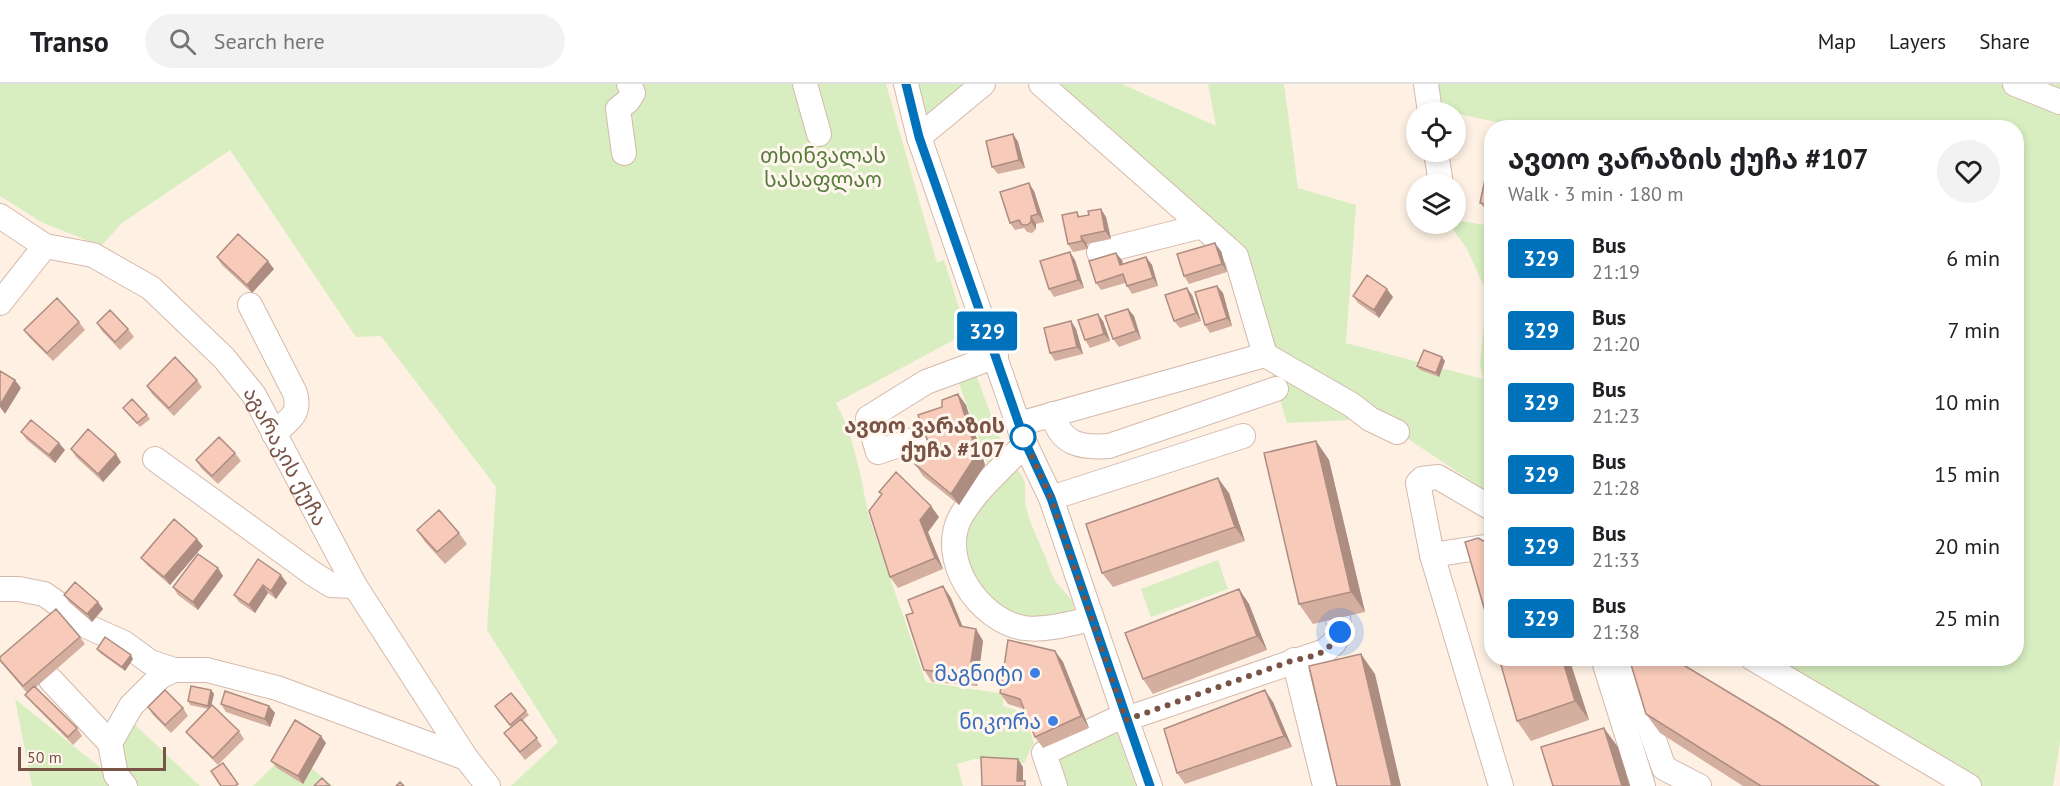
<!DOCTYPE html>
<meta charset="utf-8">
<style>
:root{--surface:#fff;--page:#f2f2f2;--text:#202124;--muted:#757577;--line:#e0e0e0}
body{margin:0;font-family:"PT Sans","Noto Sans Georgian",sans-serif;background:var(--page);color:var(--text);height:100vh;display:flex;flex-direction:column;font-size:22px;white-space:nowrap}
*{box-sizing:border-box;margin:0}
p{font-size:20px;color:var(--muted)}
.icon{flex:none;width:33px;height:33px;fill:none;stroke:currentColor;stroke-width:2;stroke-linecap:round;stroke-linejoin:round}
.map{position:relative;flex:1;overflow:hidden}
.side{position:absolute;left:1484px;top:36px;width:540px;height:546px;display:flex;flex-direction:column;background:var(--surface);border-radius:24px;box-shadow:0 3px 9px #0003}
.side>*{flex:none}
.badge{padding:0 12px;border-radius:4px;font-size:21px;line-height:39px}
.controls{position:absolute;left:1406px;top:18px;display:grid;gap:12px}
.controls a{display:grid;place-items:center;width:60px;height:60px;border-radius:50%;background:var(--surface);box-shadow:0 3px 9px #0003;font-size:30px}
.scale{position:absolute;left:18px;bottom:15px;width:148px;box-sizing:border-box;padding-left:6px;border:3px solid #7a5347;border-top:0;font-size:16px;line-height:21px;white-space:nowrap;color:#7a5347;-webkit-text-stroke:4px #fff6ed;paint-order:stroke}
.you{position:absolute;width:30px;height:30px;margin:-15px;border:4px solid #fff;border-radius:50%;background:#1a73e8;box-shadow:0 0 0 9px #1a73e833}
.map>.badge{position:absolute;translate:-50% -50%;box-shadow:0 0 0 3px #fff}
.round{display:grid;place-items:center;flex:none;width:63px;height:63px;border-radius:32px;background:var(--page)}
.summary{display:flex;align-items:center;justify-content:space-between;height:102px;padding:0 24px}
h1{font-size:28px;font-weight:700;line-height:45px}
ul{padding:0;list-style:none}
li{display:flex;align-items:center;gap:18px;height:72px;padding:0 24px}
li div{flex:1}
li b{display:block;font-size:22px}
li em{font-style:normal}
li .badge{min-width:66px;font-weight:700;text-align:center}
header{display:flex;align-items:center;gap:36px;box-sizing:border-box;height:84px;padding:0 30px;background:var(--surface);border-bottom:2px solid var(--line)}
header strong{font-size:28px}
nav{display:flex;gap:33px;margin-inline-start:auto;font-size:21px}
.search{width:420px;height:54px;background:var(--page);display:flex;align-items:center;gap:15px;box-sizing:border-box;padding:0 21px;border-radius:33px;color:var(--muted);font-size:22px}
.map>svg:first-child{display:block}
.green{fill:#d8eec1}
.lines{fill:none;stroke-linecap:round;stroke-linejoin:round}
.minor-casing{stroke:#d4b9ac;stroke-width:26}
.minor{stroke:#fff;stroke-width:24}
.wall{fill:#d4ae9f}
.shaded-wall{fill:#ad8d82}
.building{fill:#f7cab9;stroke:#ad8d82;stroke-width:1.5}
.line-casing{stroke:#fff;stroke-width:14}
.line{stroke:#0072bc;stroke-width:9}
.walk{stroke:#7a5347;stroke-width:6;stroke-dasharray:0 10.8}
.stop-dot{fill:#fff;stroke:#0072bc;stroke-width:3}
.shop-dot{fill:#3f7fe0;stroke:#fff6ed;stroke-width:2}
.labels{text-anchor:middle;dominant-baseline:central;stroke-width:6;stroke-linejoin:round;paint-order:stroke}
.park-label{font-size:21px;fill:#557b3b;stroke:#fff6ed}
.stop-label{font-size:21px;font-weight:bold;fill:#7a5347;stroke:#fff6ed;text-anchor:end}
.street-label{font-size:21px;fill:#7a5347;stroke:#fff6ed}
.shop-label{font-size:21px;fill:#366cbe;stroke:#fff6ed;text-anchor:end}
</style>
<header>
<strong>Transo</strong>
<div class="search"><svg class="icon" aria-label="search" viewBox="0 0 24 24"><circle cx="10" cy="10" r="6"/><path d="M15 15l6 6"/></svg>Search here</div>
<nav><a>Map</a><a>Layers</a><a>Share</a></nav>
</header>
<div class="map">
<svg width="2060" height="702" viewBox="0 0 2060 702">
<rect width="100%" height="100%" fill="#fef1e4"/>
<path class="green" d="M0,0H886L937,179L944,176L967,249L836,319C853,350 862,394 868,430L926,598L1004,610L1003,622L1024,629L1034,659L1024,679L975,675L957,680L963,702H511L558,658L487,546L496,403L381,252L356,253L230,66L122,139L101,162L41,138L0,112Z
M906,0H983L919,53Z
M1041,0H1122L1216,42L1208,0H1284L1298,104L1356,121L1346,259L1483,295L1480,280L1487,209L1467,165L1449,140H1455V136L1491,142V410L1390,343L1370,335L1287,339L1236,172Z
M1426,0H2060V658L2053,702H1963L1752,575L2016,574V44L1520,43L1430,24Z
M972,281L1009,377C1034,401 1021,400 1027,427C1032,445 1042,463 1048,480C1051,489 1055,498 1062,505C1071,515 1080,523 1068,537L1002,532L969,498L961,450L995,400L955,288Z
M1218,476L1228,505L1151,533L1141,505Z
M15,615L117,697L119,661L131,637L200,702H32Z
M1117,649L1136,702H1058L1047,671Z
M290,666L333,702H253Z"/>
<g class="lines">
<g class="minor-casing">
<g id="minor">
<path d="M805,0L819,50"/>
<path d="M906,0L919,53L1025,360L1051,414L1126,635L1150,702"/>
<path d="M1041,0L1236,172L1265,271"/>
<path d="M1426,0L1430,28"/>
<path d="M2015,0L2060,18"/>
<path d="M919,53L983,0"/>
<path d="M1436,68L1441,100"/>
<path d="M624,69L618,25L628,17L633,9L629,0"/>
<path id="s1" d="M0,132L45,162L93,171L151,204L224,274L254,311L355,502L466,674L488,702"/>
<path d="M1099,168L1202,142"/>
<path d="M0,219L45,162"/>
<path d="M250,221L295,309C301,331 289,335 274,350"/>
<path d="M1053,330C1060,361 1082,364 1109,362L1276,305"/>
<path d="M1019,340L1265,271L1352,321L1370,335L1397,348"/>
<path d="M914,356L878,368L868,334L926,298L996,272"/>
<path d="M1025,360C1004,382 977,405 961,432C937,475 979,537 1024,544C1046,547 1071,539 1092,535"/>
<path d="M155,375L312,489L331,501L355,502"/>
<path d="M1051,414L1243,352"/>
<path d="M1491,424L1438,393L1422,395L1418,399L1432,471L1501,702"/>
<path d="M1432,471L1491,462"/>
<path d="M0,505H19L44,510L64,524L84,541L124,559L150,578L174,586"/>
<path d="M1603,574L1643,702"/>
<path d="M1625,574L1664,684L1699,702"/>
<path d="M1752,574L1969,702"/>
<path d="M1294,576L1325,702"/>
<path d="M51,596L110,659"/>
<path d="M125,702L116,691L110,659L131,622L161,592L174,586H207L277,604L466,674"/>
<path d="M1055,702L1044,669L1114,636L1126,635L1325,567L1334,559L1340,548L1338,534"/>
</g>
</g>
<use href="#minor" class="minor"/>
</g>
<path class="wall" d="M1013,50L1018,58L1025,84L998,90L992,83Z
M1491,67V127L1486,126L1480,119Z
M1034,107L1044,138L1036,140V145L1032,149L1027,148L1024,144L1015,146L1010,139Z
M1077,128L1080,133H1106L1111,155L1087,160L1088,165L1073,168L1068,160Z
M1221,167L1227,188L1189,200L1184,192Z
M217,173L274,185L252,209L222,181Z
M1146,173L1152,181L1158,202L1132,210L1127,202L1125,199L1101,206L1096,199L1122,176L1123,181Z
M1075,176L1084,204L1054,213L1049,205Z
M1217,202L1223,209L1232,242L1210,249L1205,241Z
M1192,211L1201,237L1180,244L1174,237Z
M1353,212L1393,213L1379,234L1358,219Z
M1128,225L1134,232L1141,255L1119,263L1113,255Z
M1071,237L1076,245L1083,270L1055,277L1050,269Z
M1103,237L1110,257L1090,264L1085,256Z
M79,238L85,246L53,277L30,254L24,246Z
M97,239L128,245L134,253L120,266L102,247Z
M1445,277L1439,293L1420,286L1417,282Z
M197,296L202,303L174,332L152,310L147,302Z
M958,310L966,321L985,381L959,421L923,392L915,380L928,358L942,323Z
M123,324L147,331L150,335L140,343Z
M21,348L65,366L55,379L27,356Z
M1316,357L1329,376L1365,528L1313,540L1299,520Z
M71,365L121,378L103,398L76,373Z
M235,369L241,377L218,400L201,384L196,376Z
M879,408L939,433L928,448L943,485L898,504L890,493L882,411Z
M1229,409L1245,457L1113,503L1102,489Z
M417,446L459,449L467,460L445,480L425,458Z
M203,462L170,501L147,481L141,474Z
M258,475L287,499L276,515L268,509L255,529L239,518L234,511Z
M218,484L223,492L198,526L178,511L173,503Z
M943,502L951,514L963,543L976,545L983,557L977,602L932,598L924,586L913,529Z
M1239,505L1249,520L1267,566L1153,610L1143,595Z
M64,511L98,518L103,525L92,538L69,518Z
M80,553L85,560L35,604L77,644L82,652L73,661L31,618L25,611L27,609L0,577Z
M97,565L133,575L125,587L100,569Z
M1055,567L1063,578L1089,644L1043,664L1035,653L1024,625L1008,620L1000,609Z
M1569,574L1589,636L1531,657L1517,637Z
M211,606L214,610L211,622L239,647L244,655L218,681L192,655L186,648L208,625L190,621L188,617Z
M511,609L529,631L523,636L542,662L525,676L504,649L511,643L495,622Z
M1273,618L1292,663L1185,700L1177,689Z
M221,620L269,622L275,629L270,643L226,628Z
M148,623L183,624L188,632L171,649L153,631Z
M1646,630L1879,702H1743L1660,649Z
M326,659L303,700L277,684L271,677Z"/>
<path class="shaded-wall" d="M1013,50L1018,58L1025,84L1019,76Z
M1029,99L1034,107L1044,138L1038,130Z
M1101,125L1106,133L1111,155L1105,147Z
M1031,132L1036,140V145L1031,138Z
M1081,152L1087,160L1088,165L1082,157Z
M1215,159L1221,167L1227,188L1222,180Z
M1070,168L1075,176L1084,204L1078,196Z
M1116,169L1122,176L1125,189L1120,181Z
M1146,173L1152,181L1158,202L1153,194Z
M268,177L274,185L252,209L247,201Z
M1217,202L1223,209L1232,242L1227,234Z
M1187,204L1192,211L1201,237L1196,229Z
M1387,205L1393,213L1379,234L1374,226Z
M1128,225L1134,232L1141,255L1136,247Z
M1098,230L1103,237L1110,257L1104,250Z
M1071,237L1076,245L1083,270L1077,263Z
M1442,273L1445,277L1439,293L1436,289Z
M15,296L21,304L5,330L0,323V321Z
M958,310L966,321L985,381L959,421L951,410Z
M1316,357L1329,376L1365,528L1351,508Z
M59,359L65,366L55,379L49,371Z
M116,370L121,378L103,398L98,390Z
M1218,394L1229,409L1245,457L1235,443Z
M931,422L939,433L928,448L943,485L935,474L920,436Z
M197,455L203,462L170,501L164,493Z
M218,484L223,492L198,526L193,518Z
M281,491L287,499L276,515L271,507Z
M263,501L268,509L255,529L249,521Z
M943,502L951,514L967,554L960,542Z
M1239,505L1249,520L1267,566L1257,552Z
M98,518L103,525L92,538L87,530Z
M976,545L983,557L977,602L969,591Z
M1055,567L1063,578L1089,644L1081,632Z
M1361,570L1375,590L1401,702H1392Z
M131,571L133,575L125,587L122,583Z
M1562,574H1569L1589,636L1575,617Z
M211,606L214,610L210,626L208,622Z
M1265,606L1273,618L1292,663L1284,652Z
M269,622L275,629L270,643L265,635Z
M1604,644L1618,663L1630,702H1622Z
M321,652L326,659L303,700L298,692Z
M1018,675L1023,683V702L1017,697Z"/>
<path class="building" d="M1013,50L1019,76L992,83L986,57Z
M1491,67V121L1480,119Z
M1029,99L1038,130L1031,132V138L1027,141H1022L1019,136L1010,139L1000,108Z
M1101,125L1105,147L1081,152L1082,157L1068,160L1062,131L1077,128L1078,133L1089,131L1088,127Z
M238,150L268,177L247,201L217,173Z
M1215,159L1222,180L1184,192L1177,170Z
M1070,168L1078,196L1049,205L1040,177Z
M1116,169L1120,181L1146,173L1153,194L1127,202L1123,190L1096,199L1089,177Z
M1367,191L1387,205L1374,226L1353,212Z
M1217,202L1227,234L1205,241L1195,208Z
M1187,204L1196,229L1174,237L1165,211Z
M57,214L79,238L47,269L24,246Z
M1128,225L1136,247L1113,255L1105,232Z
M110,226L128,245L115,258L97,239Z
M1098,230L1104,250L1085,256L1078,236Z
M1071,237L1077,263L1050,269L1044,244Z
M1424,266L1442,273L1436,289L1417,282Z
M175,273L197,296L169,324L147,302Z
M0,287L15,296L0,321Z
M958,310L977,370L951,410L915,380L928,358L918,331L942,323V316Z
M132,315L147,331L137,339L123,324Z
M31,336L59,359L49,371L21,348Z
M88,345L116,370L98,390L71,365Z
M219,353L235,369L212,392L196,376Z
M1316,357L1351,508L1299,520L1264,369Z
M896,388L931,422L920,436L935,474L890,493L869,427L882,410L879,408Z
M1218,394L1235,443L1102,489L1086,440Z
M439,426L459,449L437,468L417,446Z
M174,435L197,455L164,493L141,474Z
M1478,454L1491,461V548L1465,458Z
M198,470L218,484L193,518L173,503Z
M258,475L281,491L271,507L263,501L249,521L234,511Z
M75,498L98,518L87,530L64,511Z
M943,502L960,542L976,545L969,591L924,586L906,531L913,529L908,516Z
M1239,505L1257,552L1143,595L1125,549Z
M56,525L80,553L23,602L0,576V573Z
M105,553L131,571L122,583L97,565Z
M1008,556L1055,567L1081,632L1035,653L1020,615L1000,609Z
M1361,570L1392,702H1337L1309,582Z
M1499,574H1562L1575,617L1517,637Z
M1629,574H1672L1778,638L1879,702H1761L1646,630Z
M34,602L77,644L68,653L25,611Z
M191,602L211,606L208,622L188,617Z
M165,606L183,624L165,641L148,623Z
M1265,606L1284,652L1177,689L1164,645Z
M225,607L269,622L265,635L221,620Z
M511,609L526,627L510,641L495,622Z
M212,621L239,647L213,674L186,648Z
M521,635L537,654L520,668L504,649Z
M295,636L321,652L298,692L271,677Z
M1604,644L1622,702H1553L1541,663Z
M981,673L1018,675L1017,697H1025V702H982Z
M223,679L238,700L235,702H221L211,687Z
M322,694L330,702H314Z
M400,698L404,702H396Z"/>
<g class="lines">
<g class="line-casing">
<path id="line" d="M906,0L919,53L1026,360L1051,414L1150,702"/>
</g>
<use href="#line" class="line"/>
<path class="walk" d="M1023,353L1051,414L1126,636L1294,576C1318,572 1328,569 1340,548"/>
</g>
<circle class="stop-dot" cx="1023" cy="353" r="12"/>
<g class="shop-dot">
<circle cx="1035" cy="589" r="6"/>
<circle cx="1053" cy="637" r="6"/>
</g>
<g class="labels">
<g class="park-label">
<text x="823" y="71">თხინვალას<tspan x="823" dy="24">სასაფლაო</tspan></text>
</g>
<g class="stop-label">
<text x="1005" y="341">ავთო ვარაზის<tspan x="1005" dy="24">ქუჩა #107</tspan></text>
</g>
<g class="street-label">
<text stroke="none"><textPath href="#s1" startOffset="387">აგარაკის ქუჩა</textPath></text>
</g>
<g class="shop-label">
<text x="1023" y="589">მაგნიტი</text>
<text x="1041" y="637">ნიკორა</text>
</g>
</g>
</svg>
<div class="controls">
<a><svg class="icon" aria-label="locate" viewBox="0 0 24 24"><circle cx="12" cy="12" r="6"/><path d="M12 2v4M12 18v4M2 12h4M18 12h4"/></svg></a>
<a><svg class="icon" aria-label="layers" viewBox="0 0 24 24"><path d="M12 4l9 5-9 5-9-5zM3 14l9 5 9-5"/></svg></a>
</div>
<div class="scale">50 m</div>
<div class="you" style="left:1340px;top:548px"></div>
<b class="badge" style="left:987px;top:247px;background:#0072bc;color:#fff">329</b>
<section class="side">
<div class="summary"><div><h1>ავთო ვარაზის ქუჩა #107</h1><p>Walk · 3 min · 180 m</p></div><a class="round"><svg class="icon" aria-label="heart" viewBox="0 0 24 24"><path d="M12 20l-8-8c-3-5 5-10 8-4 3-6 11-1 8 4z"/></svg></a></div>
<ul>
<li><span class="badge" style="background:#0072bc;color:#fff">329</span><div><b>Bus</b><p>21:19</p></div><em>6 min</em></li>
<li><span class="badge" style="background:#0072bc;color:#fff">329</span><div><b>Bus</b><p>21:20</p></div><em>7 min</em></li>
<li><span class="badge" style="background:#0072bc;color:#fff">329</span><div><b>Bus</b><p>21:23</p></div><em>10 min</em></li>
<li><span class="badge" style="background:#0072bc;color:#fff">329</span><div><b>Bus</b><p>21:28</p></div><em>15 min</em></li>
<li><span class="badge" style="background:#0072bc;color:#fff">329</span><div><b>Bus</b><p>21:33</p></div><em>20 min</em></li>
<li><span class="badge" style="background:#0072bc;color:#fff">329</span><div><b>Bus</b><p>21:38</p></div><em>25 min</em></li>
</ul>
</section>
</div>
